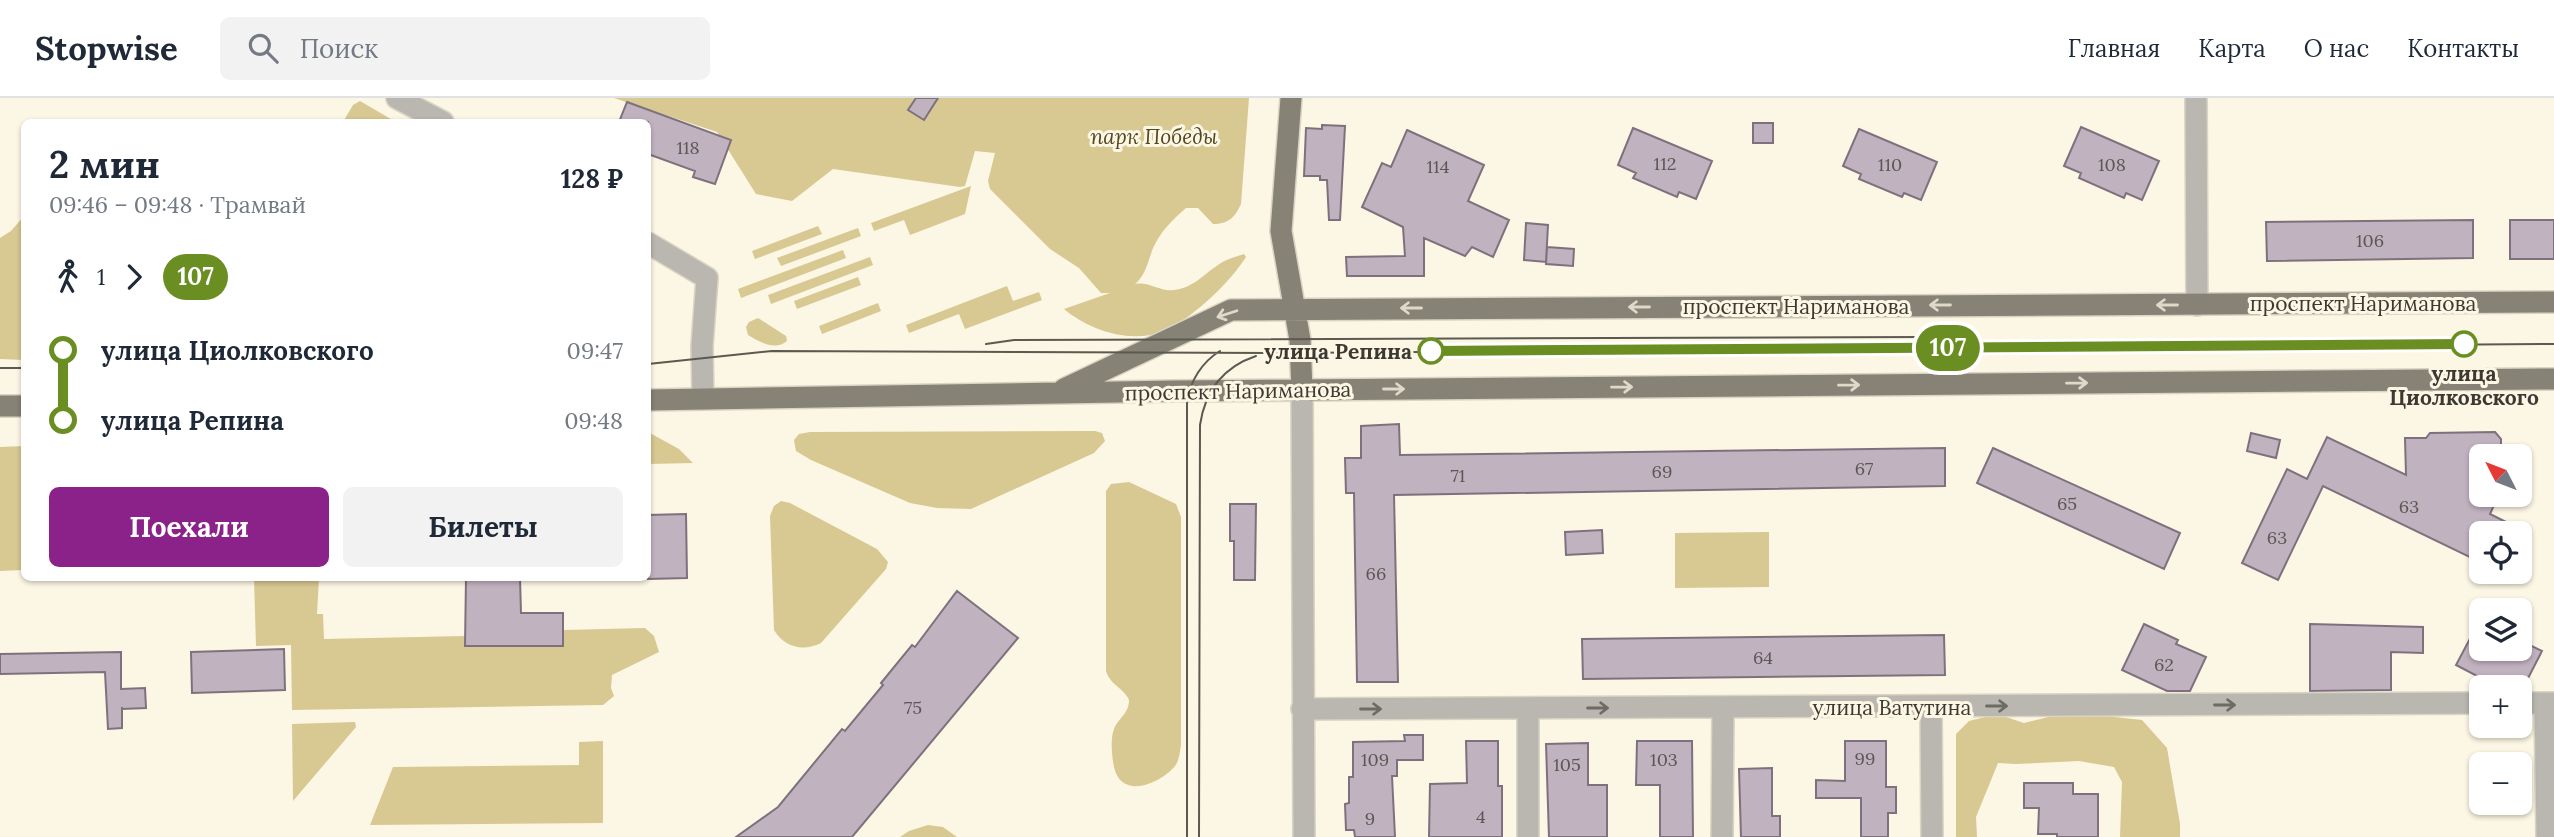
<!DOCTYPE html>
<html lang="ru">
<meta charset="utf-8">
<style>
:root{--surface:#fff;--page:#f2f2f3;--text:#1f2937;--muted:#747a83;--line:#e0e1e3;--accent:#8a2289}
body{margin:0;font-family:Lora,serif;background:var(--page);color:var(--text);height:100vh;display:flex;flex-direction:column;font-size:26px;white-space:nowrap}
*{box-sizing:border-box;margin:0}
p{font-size:23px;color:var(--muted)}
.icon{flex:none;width:38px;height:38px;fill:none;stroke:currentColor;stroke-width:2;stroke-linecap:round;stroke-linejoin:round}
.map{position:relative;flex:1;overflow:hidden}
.drawer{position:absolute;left:21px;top:21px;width:630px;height:462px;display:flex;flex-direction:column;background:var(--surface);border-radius:10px;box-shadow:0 2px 5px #0004}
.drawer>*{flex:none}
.badge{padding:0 14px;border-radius:23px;font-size:24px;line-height:46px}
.needle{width:46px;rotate:312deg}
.buttons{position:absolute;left:2469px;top:346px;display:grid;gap:14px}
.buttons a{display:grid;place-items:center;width:63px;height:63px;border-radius:10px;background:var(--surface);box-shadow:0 2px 5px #0004;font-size:35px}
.map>.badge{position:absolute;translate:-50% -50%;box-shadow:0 0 0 4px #fff}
.legs{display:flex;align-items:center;gap:10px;height:77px;padding:0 28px;font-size:23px}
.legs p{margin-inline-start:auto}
.headline{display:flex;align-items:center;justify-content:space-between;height:119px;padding:0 28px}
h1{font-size:38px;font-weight:700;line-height:52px}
.cta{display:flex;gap:14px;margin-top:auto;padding:14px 28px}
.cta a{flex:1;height:80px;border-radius:10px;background:var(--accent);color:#fff;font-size:28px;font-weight:700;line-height:80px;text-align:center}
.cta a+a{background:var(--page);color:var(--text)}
ul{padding:0 28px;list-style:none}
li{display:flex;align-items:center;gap:24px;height:70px;font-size:26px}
li i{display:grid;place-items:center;width:10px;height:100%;margin:0 9px;background:currentColor}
li i::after{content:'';width:18px;height:18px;margin:-9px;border:5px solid;border-radius:50%;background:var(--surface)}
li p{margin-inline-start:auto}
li:first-child i{background:linear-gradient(#0000 50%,currentColor 0)}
li:last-child i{background:linear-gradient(currentColor 50%,#0000 0)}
header{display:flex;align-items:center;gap:42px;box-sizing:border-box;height:98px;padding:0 35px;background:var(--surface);border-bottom:2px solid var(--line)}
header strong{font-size:33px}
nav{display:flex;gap:38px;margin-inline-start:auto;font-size:24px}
.search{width:490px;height:63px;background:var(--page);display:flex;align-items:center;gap:18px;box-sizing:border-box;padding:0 24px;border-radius:10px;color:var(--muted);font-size:26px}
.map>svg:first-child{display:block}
.green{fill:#d8c891}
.building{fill:#c1b2bf;stroke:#7e717d;stroke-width:2}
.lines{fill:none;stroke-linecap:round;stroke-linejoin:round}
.minor-casing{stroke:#d9d4c4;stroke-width:24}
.major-casing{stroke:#d9d4c4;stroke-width:24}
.minor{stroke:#b9b7af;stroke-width:21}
.major{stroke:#868275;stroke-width:21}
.tram{stroke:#5b5950;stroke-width:2}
.oneway{stroke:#ded9c8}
.oneway2{stroke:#6d6b64}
.line-1-casing{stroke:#fff;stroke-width:16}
.line-1{stroke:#6b8e23;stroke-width:10}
.stop-1-dot{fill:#fff;stroke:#6b8e23;stroke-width:3.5}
.labels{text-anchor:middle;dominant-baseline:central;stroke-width:6;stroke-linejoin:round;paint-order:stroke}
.number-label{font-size:18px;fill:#5c5755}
.park-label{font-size:21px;font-style:italic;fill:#534822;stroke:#fcf6e4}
.street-label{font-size:21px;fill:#3b3932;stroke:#fcf6e4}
.stop-label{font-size:21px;font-weight:bold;fill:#3b3932;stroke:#fcf6e4;text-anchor:end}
</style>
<header>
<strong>Stopwise</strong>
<div class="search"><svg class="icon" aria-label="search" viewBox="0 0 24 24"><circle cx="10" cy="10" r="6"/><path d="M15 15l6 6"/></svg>Поиск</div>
<nav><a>Главная</a><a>Карта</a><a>О нас</a><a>Контакты</a></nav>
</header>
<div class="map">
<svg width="2554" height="739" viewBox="0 0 2554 739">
<rect width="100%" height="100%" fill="#fcf6e4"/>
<path class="green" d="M614,0H1249L1241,106C1235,119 1229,126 1213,126L1198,110H1186C1172,122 1161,133 1153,150C1148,163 1146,177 1135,186C1149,183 1160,194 1174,192C1193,190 1203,177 1218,167C1226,161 1235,159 1244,156L1246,159C1230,184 1194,219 1166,232C1133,247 1090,233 1064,211L1110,195H1101L1079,170L1050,151L990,91L988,83L995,55L975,53L965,88L960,89L833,71L792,103L756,96L717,34Z
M360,3L396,24H343L353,7Z
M971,88L965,116L910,137L904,122L874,133L871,125Z
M24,118V262L0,261V140L11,133Z
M818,128L822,136L755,161L752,153Z
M858,130L861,138L781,168L777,160Z
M843,152L846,160L741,200L738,191Z
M870,159L873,167L771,206L768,197Z
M858,179L861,187L797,211L794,203Z
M1007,188L1013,203L1039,194L1042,202L965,231L959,216L909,235L906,227Z
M878,205L881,213L822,236L819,228Z
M758,220L786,238L787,243C775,253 760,244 748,237L746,229L749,224Z
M1095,333L1102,335L1105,343L1094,355L971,411L937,410L910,405L811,362L796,353L794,342L799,336L810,334Z
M648,334L679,351L693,365L648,366Z
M24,348V472L0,473V349Z
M1129,384L1176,406L1181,419V647C1180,654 1179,663 1175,668C1160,686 1121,702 1114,669C1112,659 1110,641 1114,631C1119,619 1129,616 1129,602C1124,590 1110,587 1106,573V393L1111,386Z
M781,403L790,405L877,451L888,464L886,471L821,545C803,554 784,549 774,532L770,418L774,408Z
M1769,434V489L1675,490V435Z
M254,480H319L317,516H323L324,541L465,538V548L563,547L564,532L645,530L654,538L659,554L612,577L611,590L614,598L603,607L292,612L291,547L256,548Z
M2069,614L2142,622L2167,650L2180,726V739H2120L2122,684L2114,669L2079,663L2016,666L1998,665L1976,719L1977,739H1956V636L1969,623L1997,616L2024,625Z
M355,624L356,629L293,703L292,626Z
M603,643V725L370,727L393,669L579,667V644Z
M928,727L943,729L957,739H900L909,733Z"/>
<path class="building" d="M916,0H938L924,22L908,12Z
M627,4L731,42L715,86L693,79L695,73L648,56V24H619Z
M1753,25H1773V45H1753Z
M1322,27L1345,28L1340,122H1329L1327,82H1320V78H1304L1306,30L1322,31Z
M2081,29L2159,63L2142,102L2126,95L2124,100L2079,80L2081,75L2064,68Z
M1633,30L1712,63L1696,101L1679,94L1677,99L1633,80L1636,75L1618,67Z
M1859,31L1937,64L1921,102L1904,95L1902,99L1859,81L1861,76L1843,68Z
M1407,32L1484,67L1468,103L1509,122L1493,159L1472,149L1465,158L1424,140V178H1347L1346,159L1405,158L1403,129L1362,109L1382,65L1391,69Z
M2473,122V160L2267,163L2266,124Z
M2510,122H2554V161H2510Z
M1526,125L1548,127L1546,164L1524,162Z
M1547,149L1574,151L1573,168L1546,166Z
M1399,326L1400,357L1945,350V388L1394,397L1398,584H1357L1354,395H1346L1345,360H1361V328Z
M2495,334L2501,341V359H2482V399L2495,405L2490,416L2530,436H2482V465L2323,388L2278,482L2242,465L2287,371L2307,381L2327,339L2406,377L2405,340H2426L2430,335Z
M2251,335L2280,342L2276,360L2247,353Z
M1993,350L2180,435L2164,471L1977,385Z
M1230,406H1256L1255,482H1234V443H1230Z
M686,416L687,480L648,481V417Z
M1602,432L1603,455L1566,457L1565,434Z
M466,480H520L521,515H563V548H465Z
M957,493L1018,540L852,739H736L778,709L842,631L845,633L883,587L881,585L912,547L915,549Z
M2482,518V551H2520V542L2542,553L2523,590H2500L2456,567Z
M2144,526L2178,542L2176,546L2206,559L2190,593H2167L2122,572Z
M2310,526L2423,529V555L2391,554V592L2310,593Z
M1944,537L1945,577L1583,581L1582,541Z
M284,551L285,592L192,595L191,554Z
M121,554V591L145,590L146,610L122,611V609V630L108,631L105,574L0,576V556Z
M1404,637H1423V662H1397V678H1392L1395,739H1355L1354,732H1346L1345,706L1349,705V679H1353V644L1405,643Z
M1466,643H1498V688H1502V739H1429L1430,686L1467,685Z
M1637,643H1692L1693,739H1660V687H1636Z
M1845,643H1886V689H1896V715H1888V739H1861V700H1816V682L1845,683Z
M1588,645V687H1607V739H1549L1546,646Z
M1772,670V718H1780V739H1741L1739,671Z
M2024,685H2073V696H2098V739H2057V736H2038L2039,710H2024Z"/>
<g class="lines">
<g class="minor-casing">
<path id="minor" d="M397,0L443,24
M2196,0L2197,207
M648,145L707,180L702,248L703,301
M1302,292L1304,739
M2520,605H2554
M2545,605L2547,739
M1931,609L1932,739
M1302,611L2482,605
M1528,611V739
M1722,739L1723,610"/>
</g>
<g class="major-casing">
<path id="major" d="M1291,0L1281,133L1300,242L1302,292
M1064,291L1231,212L2554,204
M648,302L1174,293L2554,281
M0,308H24"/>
</g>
<use href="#minor" class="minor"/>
<use href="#major" class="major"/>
<path class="tram" d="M986,246L1014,242L1924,239
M648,266L772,253L1280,255L2554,246
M0,270H24
M1187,739V304C1190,283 1202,264 1220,253
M1199,739L1200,327C1205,293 1223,269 1256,258"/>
</g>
<defs><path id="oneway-shaft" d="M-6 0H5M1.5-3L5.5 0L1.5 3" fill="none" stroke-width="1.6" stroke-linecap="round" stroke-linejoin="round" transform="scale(1.75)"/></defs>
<g class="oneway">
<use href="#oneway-shaft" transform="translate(1940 207) rotate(180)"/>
<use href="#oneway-shaft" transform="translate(2167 207) rotate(180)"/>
<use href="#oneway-shaft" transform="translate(1639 209) rotate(180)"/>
<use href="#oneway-shaft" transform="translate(1411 210) rotate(180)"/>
<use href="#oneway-shaft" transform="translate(1227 216) rotate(162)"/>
<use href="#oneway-shaft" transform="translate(2077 285) rotate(-1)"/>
<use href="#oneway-shaft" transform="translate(1849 287) rotate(-1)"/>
<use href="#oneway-shaft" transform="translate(1622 289) rotate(-1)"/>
<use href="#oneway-shaft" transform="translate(1394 291)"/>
</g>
<g class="oneway2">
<use href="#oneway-shaft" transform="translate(2225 607)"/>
<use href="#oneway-shaft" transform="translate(1997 608)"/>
<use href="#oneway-shaft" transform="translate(1598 610)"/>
<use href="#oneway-shaft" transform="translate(1371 611)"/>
</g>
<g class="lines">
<g class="line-1-casing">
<path id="line-1" d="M1431,253L2464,246"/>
</g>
<use href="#line-1" class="line-1"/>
</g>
<g class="stop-1-dot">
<circle cx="2464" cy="246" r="12"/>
<circle cx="1431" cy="253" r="12"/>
</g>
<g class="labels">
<g class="number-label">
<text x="688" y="49">118</text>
<text x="1665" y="65">112</text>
<text x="1890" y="66">110</text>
<text x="2112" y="66">108</text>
<text x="1438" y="68">114</text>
<text x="2370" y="142">106</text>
<text x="1864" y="370">67</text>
<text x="1662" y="373">69</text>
<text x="1458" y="377">71</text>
<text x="2067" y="405">65</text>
<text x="2409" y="408">63</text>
<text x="2277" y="439">63</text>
<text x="1376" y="475">66</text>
<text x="1763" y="559">64</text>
<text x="2164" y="566">62</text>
<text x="913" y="609">75</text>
<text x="1865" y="660">99</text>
<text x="1375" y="661">109</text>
<text x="1664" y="661">103</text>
<text x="1567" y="666">105</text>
<text x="1481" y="718">4</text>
<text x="1370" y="720">9</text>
</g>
<g class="park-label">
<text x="1154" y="38">парк Победы</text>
</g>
<g class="street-label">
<text x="2363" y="205">проспект Нариманова</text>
<text x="1796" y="208">проспект Нариманова</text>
<text transform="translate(1238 293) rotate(-1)">проспект Нариманова</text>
<text x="1892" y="609">улица Ватутина</text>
</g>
<g class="stop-label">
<text x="1412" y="253">улица Репина</text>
<text x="2464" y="275" text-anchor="middle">улица<tspan x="2464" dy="24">Циолковского</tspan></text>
</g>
</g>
</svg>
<div class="buttons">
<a><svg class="needle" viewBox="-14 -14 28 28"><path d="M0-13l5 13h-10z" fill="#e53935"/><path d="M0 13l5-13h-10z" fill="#747a83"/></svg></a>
<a><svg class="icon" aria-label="locate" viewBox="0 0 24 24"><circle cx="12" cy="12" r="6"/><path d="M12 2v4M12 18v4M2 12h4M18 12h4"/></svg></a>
<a><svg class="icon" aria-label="layers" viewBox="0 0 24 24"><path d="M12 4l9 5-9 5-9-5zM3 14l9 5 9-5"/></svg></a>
<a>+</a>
<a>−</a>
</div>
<b class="badge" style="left:1948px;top:250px;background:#6b8e23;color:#fff">107</b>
<section class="drawer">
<div class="headline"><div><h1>2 мин</h1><p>09:46 – 09:48 · Трамвай</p></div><b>128 ₽</b></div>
<div class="legs"><svg class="icon" aria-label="walk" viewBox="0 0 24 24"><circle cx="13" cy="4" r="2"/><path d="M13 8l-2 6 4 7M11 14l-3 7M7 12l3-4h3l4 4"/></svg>1<svg class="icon" aria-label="forward" viewBox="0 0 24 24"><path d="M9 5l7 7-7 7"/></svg><b class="badge" style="background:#6b8e23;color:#fff">107</b></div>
<ul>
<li><i style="color:#6b8e23"></i><b>улица Циолковского</b><p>09:47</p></li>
<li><i style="color:#6b8e23"></i><b>улица Репина</b><p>09:48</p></li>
</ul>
<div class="cta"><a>Поехали</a><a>Билеты</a></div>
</section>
</div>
